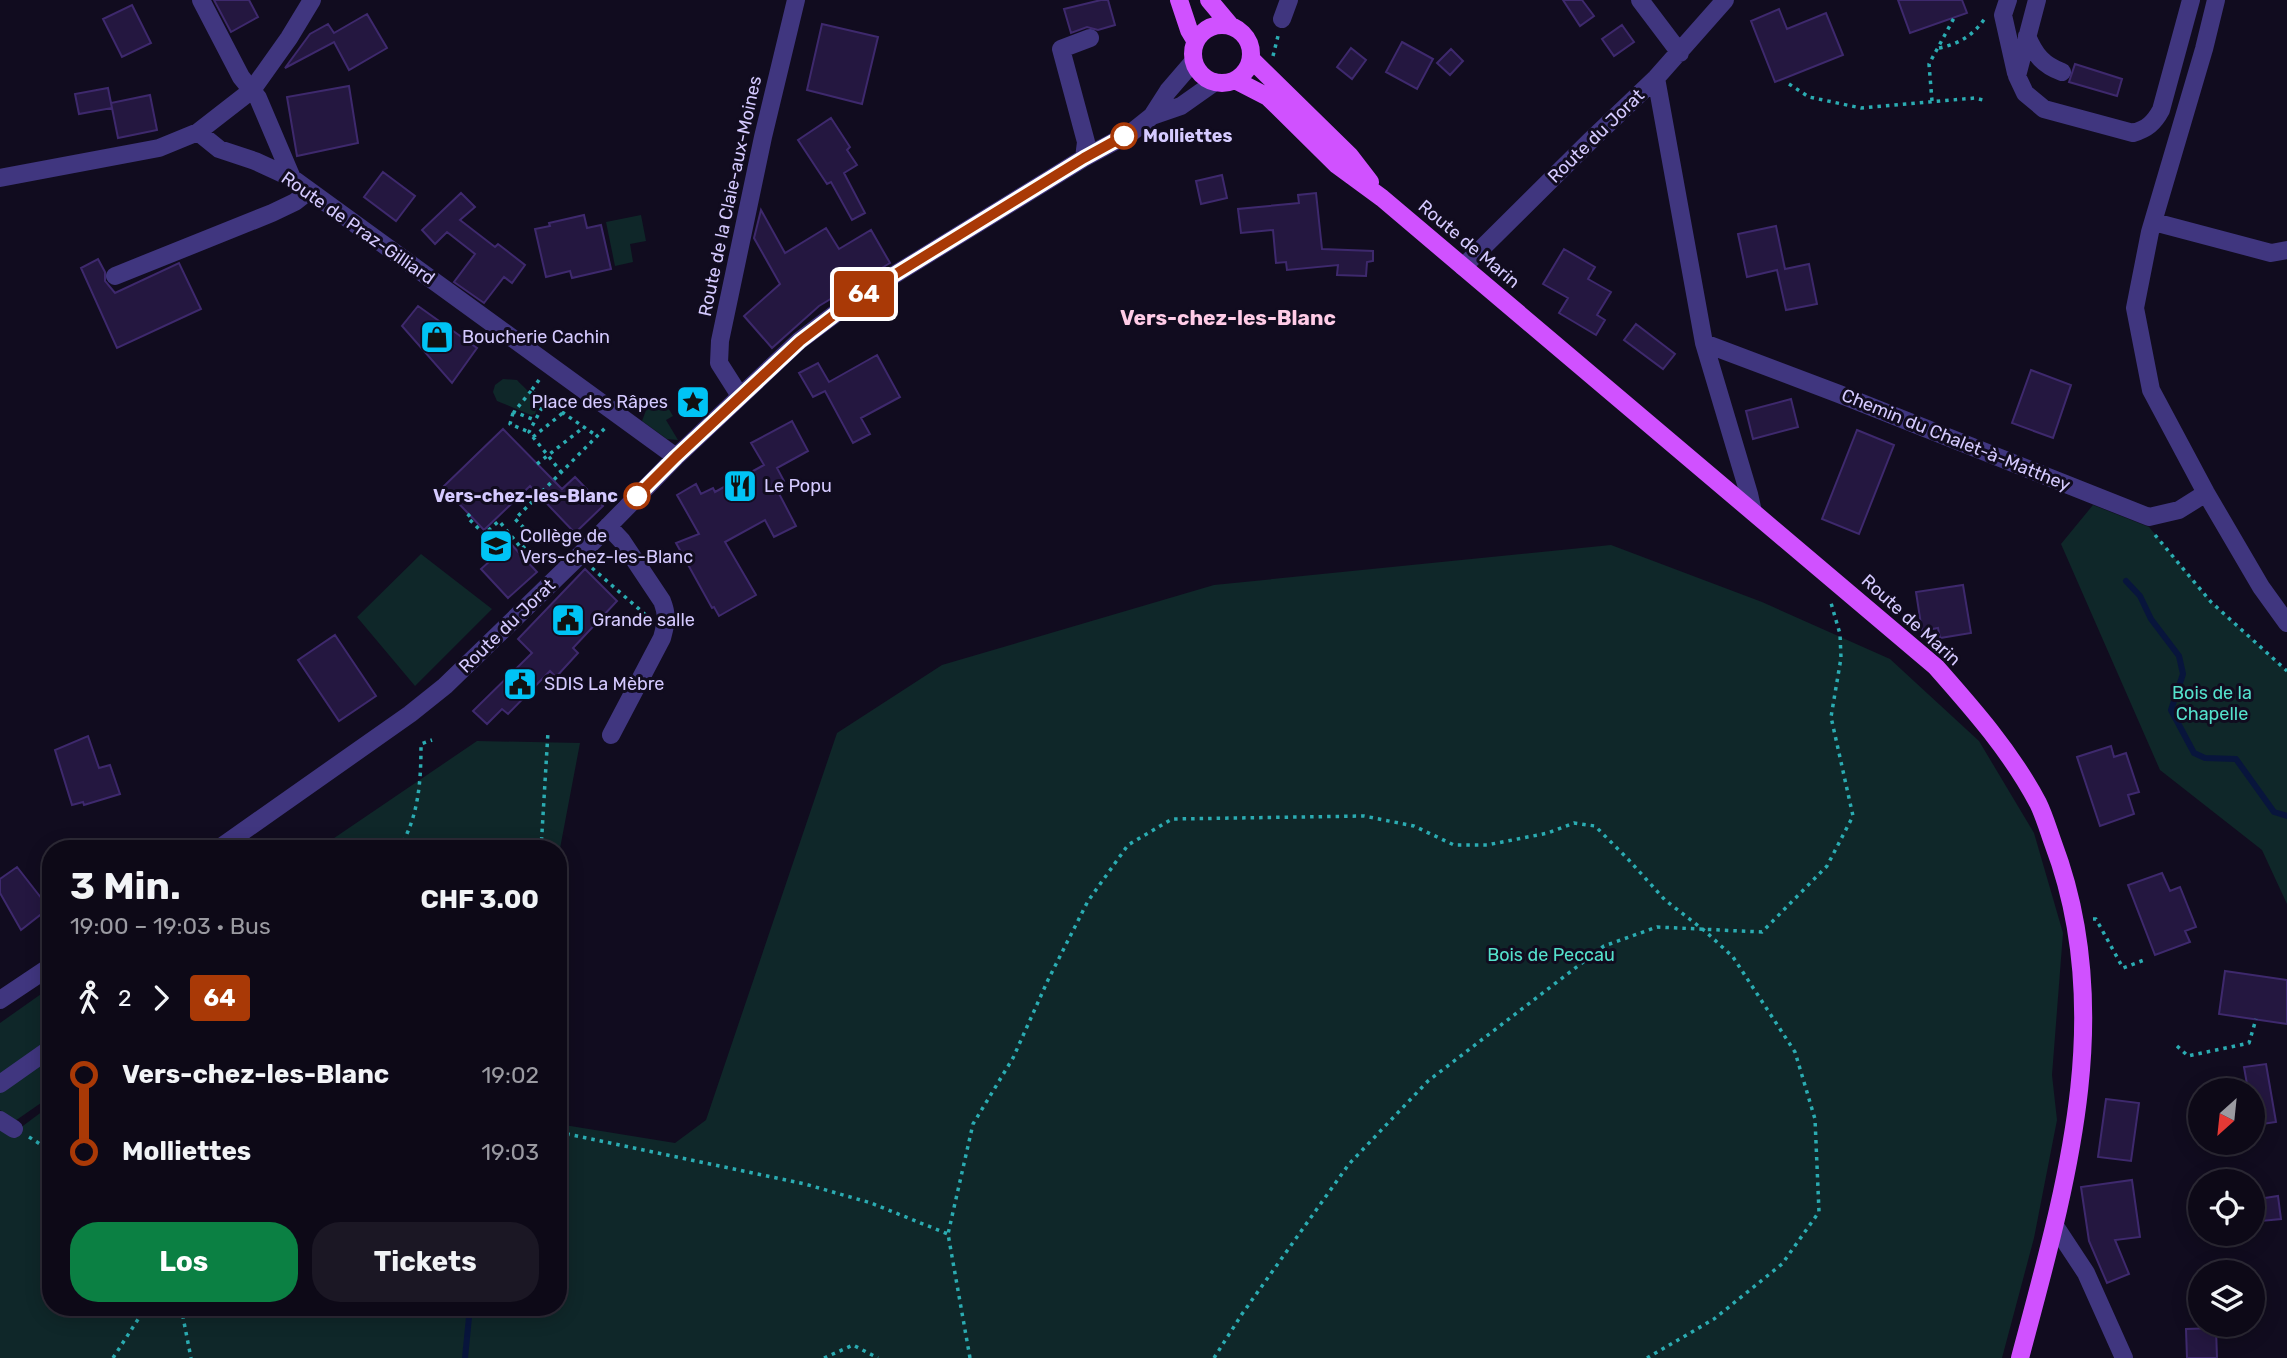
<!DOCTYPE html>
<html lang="de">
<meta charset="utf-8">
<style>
:root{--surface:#0d0917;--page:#1b1724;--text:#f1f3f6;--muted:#9a9aa1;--line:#2d2a36;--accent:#0b8043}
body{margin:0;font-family:Rubik,sans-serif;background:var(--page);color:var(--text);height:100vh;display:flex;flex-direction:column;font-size:26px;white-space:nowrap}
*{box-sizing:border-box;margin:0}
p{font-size:23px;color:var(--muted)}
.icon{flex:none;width:38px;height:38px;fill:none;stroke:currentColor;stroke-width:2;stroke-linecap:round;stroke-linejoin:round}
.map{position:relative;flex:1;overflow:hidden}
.side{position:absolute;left:42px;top:840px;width:525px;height:476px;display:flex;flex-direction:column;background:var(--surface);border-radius:28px;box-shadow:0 4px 18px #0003,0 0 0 2px var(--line)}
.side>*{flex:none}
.badge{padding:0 14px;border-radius:5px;font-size:24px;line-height:46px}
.needle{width:46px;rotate:207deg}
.controls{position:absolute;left:2188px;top:1078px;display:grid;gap:14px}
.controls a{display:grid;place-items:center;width:77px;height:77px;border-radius:50%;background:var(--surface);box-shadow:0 4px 18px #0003,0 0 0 2px var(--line);font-size:35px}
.map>.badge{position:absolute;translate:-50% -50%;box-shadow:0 0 0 4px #fff}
.legs{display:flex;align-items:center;gap:10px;height:77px;padding:0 28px;font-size:23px}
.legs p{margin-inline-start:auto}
.headline{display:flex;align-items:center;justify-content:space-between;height:119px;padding:0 28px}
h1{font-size:38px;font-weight:700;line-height:52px}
.button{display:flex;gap:14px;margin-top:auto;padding:14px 28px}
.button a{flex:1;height:80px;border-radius:28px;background:var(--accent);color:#fff;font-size:28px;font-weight:700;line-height:80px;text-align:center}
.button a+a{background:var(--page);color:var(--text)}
ul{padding:0 28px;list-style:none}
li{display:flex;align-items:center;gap:24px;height:77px;font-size:26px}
li i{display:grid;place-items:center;width:10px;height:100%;margin:0 9px;background:currentColor}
li i::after{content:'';width:18px;height:18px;margin:-9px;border:5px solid;border-radius:50%;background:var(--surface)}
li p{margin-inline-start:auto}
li:first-child i{background:linear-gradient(#0000 50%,currentColor 0)}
li:last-child i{background:linear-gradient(currentColor 50%,#0000 0)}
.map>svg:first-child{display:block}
.green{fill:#0f2729}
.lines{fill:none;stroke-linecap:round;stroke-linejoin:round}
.stream{stroke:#08153c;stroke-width:6}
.building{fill:#241740;stroke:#3e296d;stroke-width:2}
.path{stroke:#2bacb2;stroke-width:3.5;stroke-dasharray:3.5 5;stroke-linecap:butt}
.minor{stroke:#40367f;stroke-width:18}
.major{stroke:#d051ff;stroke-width:18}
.line-1-casing{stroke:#fff;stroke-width:16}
.line-1{stroke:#a93906;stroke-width:10}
.stop-1-dot{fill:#fff;stroke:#a93906;stroke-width:3.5}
.labels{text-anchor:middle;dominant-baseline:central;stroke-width:6;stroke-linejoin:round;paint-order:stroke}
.stop-label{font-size:18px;font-weight:bold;fill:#d5caff;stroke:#110c1f;text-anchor:start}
.street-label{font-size:18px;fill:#d5caff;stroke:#110c1f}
.poi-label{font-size:18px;fill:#d5caff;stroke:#110c1f;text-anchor:start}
.park-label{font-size:18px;fill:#54e1cc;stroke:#110c1f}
.quarter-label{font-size:21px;font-weight:bold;fill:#ffcce7;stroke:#110c1f}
</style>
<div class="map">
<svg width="2287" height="1358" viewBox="0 0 2287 1358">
<rect width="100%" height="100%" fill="#110c1f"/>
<path class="green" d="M641,215L646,241L630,244L633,262L615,266L606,222Z
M503,379L517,380C526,390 541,400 535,414L531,415L497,401L493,392L495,385Z
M663,399L673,416L666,420L678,440L667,439L642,421L648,405Z
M2093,505L2149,527L2211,602L2287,671V904L2262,850L2160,770L2061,544Z
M1611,545L1762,602L1890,659L1979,741L2034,833L2063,933L2052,1075L2057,1120L2034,1238L2002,1358H0V1130L12,1134L51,1105V1307H558V1124L675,1143L706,1120L837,733L942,665L1214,585Z
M421,554L492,609L415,686L357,617Z
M477,741L580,743L558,859V849H318Z
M51,987V1096L15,1121L0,1110V1023Z"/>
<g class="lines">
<path class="stream" d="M2126,581L2140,596L2151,619L2179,656L2183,674L2171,710L2194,753L2205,758L2236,759L2274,812L2287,816
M465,1358L470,1307"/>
</g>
<path class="building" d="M214,0H249L258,17L231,32Z
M1101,0H1108L1115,25L1098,30L1087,27L1071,33L1064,9Z
M1563,0H1582L1594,16L1580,26Z
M1898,0H1962L1967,13L1910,33Z
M132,5L151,43L122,57L103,19Z
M1779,9L1787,29L1826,13L1843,55L1775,82L1751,21Z
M367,14L387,48L349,70L334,42L285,68L310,34L328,24L334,33Z
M822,24L878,37L862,104L807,90Z
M1622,25L1634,42L1614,56L1602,39Z
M1402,42L1433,59L1417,89L1386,72Z
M1351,48L1366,60L1352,79L1337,67Z
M1451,49L1463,61L1450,75L1437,63Z
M2075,64L2122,79L2117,96L2069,82Z
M349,86L358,143L297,156L287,97Z
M108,88L112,108L79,114L75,94Z
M150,95L157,130L118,138L111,103Z
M831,118L850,147L847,150L857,165L844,173L865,213L852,220L831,182L827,184L798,140Z
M383,172L415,196L396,221L364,197Z
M1222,175L1227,198L1201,204L1196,181Z
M461,193L475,207L460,220L495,247L498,244L525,265L512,283L504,277L484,303L454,282L475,254L447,232L435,244L422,230Z
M1316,193L1322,249L1373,251V261L1367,262L1366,276L1337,275L1338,265L1287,270L1286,262L1276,263L1273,230L1241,233L1238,209L1299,203L1298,195Z
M761,210L785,253L826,228L839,249L871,230L890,263L819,306L772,348L744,316L780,284L754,238Z
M584,215L587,228L601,225L611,269L572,278L570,271L546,277L535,229L550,226L549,223Z
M1776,226L1785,269L1809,264L1817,304L1786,310L1777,270L1747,277L1738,234Z
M1564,249L1595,267L1588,279L1611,292L1597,315L1605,320L1596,335L1559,313L1568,298L1543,284Z
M98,259L105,272V281L115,293L179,263L201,309L117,348L81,268Z
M418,306L477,348L452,383L402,326Z
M1636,324L1675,354L1663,369L1624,340Z
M877,355L900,397L861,418L870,434L853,443L825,391L813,397L799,373L818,363L829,382Z
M2031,370L2071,385L2053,438L2012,423Z
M1791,399L1798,427L1753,439L1746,411Z
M792,421L808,451L777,468L784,481L775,486L796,526L774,537L765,520L725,542L756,595L719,616L714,607L712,608L676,543L699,534L677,495L696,484L701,494L713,488L715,492L764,465L751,443Z
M503,429L562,489L575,477L603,506L575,533L530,486L484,530L443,487Z
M1857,430L1894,445L1859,534L1822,519Z
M510,543L537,572L508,598L481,569Z
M585,569L617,601L573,648L578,653L556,677L550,671L508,714L502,709L487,724L473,711L532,653L518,639Z
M1963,585L1971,633L1940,638L1938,628L1922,631L1916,592Z
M335,635L376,696L339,721L298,660Z
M88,736L99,768L110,765L120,794L84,805L83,802L72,805L55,750Z
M2111,746L2114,757L2126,753L2139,792L2128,795L2134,814L2100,826L2077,757Z
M17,867L49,908L21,930L0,893V879Z
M2162,873L2170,891L2180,887L2196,927L2185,931L2190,942L2155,955L2128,885Z
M2225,971L2287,980V1024L2219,1014Z
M2266,1064L2276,1122L2255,1125L2252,1090H2248L2244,1067Z
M2106,1099L2139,1103L2131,1161L2098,1157Z
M2132,1180L2140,1237L2115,1240L2129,1274L2107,1283L2089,1241L2081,1187Z
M2278,1196L2281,1219L2261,1221L2258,1199Z
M2216,1328L2217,1358H2187L2186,1329Z"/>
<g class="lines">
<path class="path" d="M1939,48C1959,44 1974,35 1985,18
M1273,56L1278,36
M1789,84L1809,97L1861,108L1975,98L1987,101
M1932,101L1929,64L1954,18
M539,380L531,391L597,436
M531,391L514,412L535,420
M546,400L529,432L562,473
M513,413L510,424L529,432
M533,437L564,412
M537,464L584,427
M470,514L467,517L484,534L499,521L522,549L526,545L530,534L515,519L606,427
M2155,535L2211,602L2287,671
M592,568L647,616
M399,849C419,816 421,781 421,744L432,740
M541,849L548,732
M2093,919H2096L2123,968L2144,960
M2177,1046L2188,1056L2249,1043L2256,1019
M558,1132L805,1184L871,1203L948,1234
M29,1137L51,1151
M181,1307L191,1358
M113,1358L146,1307
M824,1358L853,1345L878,1358
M970,1358L948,1234L973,1124L1013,1058L1048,980L1088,901L1128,845L1172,819L1364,816L1414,826L1454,845H1487L1548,833L1574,823L1595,826L1627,858L1665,900L1705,931L1733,957L1795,1052L1815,1119L1819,1212L1782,1264L1714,1319L1647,1358
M1214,1358L1242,1314L1349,1164L1428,1081L1604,946L1657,927L1762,932L1827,866L1853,816L1831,717L1841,658L1840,634L1831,603"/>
<path class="minor" d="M201,0L241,77L258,98L292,178
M1640,0L1680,53
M2008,0L2003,15L2016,73
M2037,0L2017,76L2025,93L2044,109L2133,133C2147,129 2154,123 2161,110L2191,0
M2216,0L2204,49L2150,232L2135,308L2151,390L2206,493L2261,587L2287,623
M1282,19L1289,0
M2027,36C2035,55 2043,65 2062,72
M1656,78L1704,343L1749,494L1753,512
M1152,116L1181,106L1215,82
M198,132L252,90L289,38L312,0
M1084,158L1086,142L1061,49L1090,38
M0,178L159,148L198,132L219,149L255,161L292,178L676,457
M2154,222L2271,253L2287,250
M1463,267L1590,141L1656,78L1725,0
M115,276L272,213L295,202L309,191
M1704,343L1839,394L2149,517L2179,510L2206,493
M740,396L719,363L720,341L763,137L796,0
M608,526L622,541L662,601C668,616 666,623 662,638L611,735
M218,849L410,714L445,686L579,556L676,457L799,341L855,299L1084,158L1132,132L1152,116L1168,91L1193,62
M0,1000L51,966
M0,1084L51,1048
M0,1120L14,1129
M2055,1226L2086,1273L2124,1358"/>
<path class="major" d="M1179,0L1189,30L1195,40
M1209,0L1230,25
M1193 54a29 29 0 1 1 58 0a29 29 0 1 1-58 0Z
M1251,59L1350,156L1370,182
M1235,80L1268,97L1337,165L1382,198L1936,667C1974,710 2011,752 2038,803C2044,815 2048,829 2053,843C2118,1014 2065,1189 2020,1358"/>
</g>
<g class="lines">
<g class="line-1-casing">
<path id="line-1" d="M637,496L676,457L800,341L855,299L1084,158L1124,136"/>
</g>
<use href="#line-1" class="line-1"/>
</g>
<defs>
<g id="shop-square" transform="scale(1.75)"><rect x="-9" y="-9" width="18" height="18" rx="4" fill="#00c3f5" stroke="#110c1f"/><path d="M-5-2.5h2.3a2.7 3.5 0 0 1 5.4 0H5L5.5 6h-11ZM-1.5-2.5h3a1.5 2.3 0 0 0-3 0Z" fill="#111"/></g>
<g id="sight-square" transform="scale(1.75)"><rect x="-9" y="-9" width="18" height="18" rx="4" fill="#00c3f5" stroke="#110c1f"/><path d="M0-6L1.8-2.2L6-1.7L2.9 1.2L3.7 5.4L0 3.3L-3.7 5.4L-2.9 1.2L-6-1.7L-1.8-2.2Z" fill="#111"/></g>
<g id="restaurant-square" transform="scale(1.75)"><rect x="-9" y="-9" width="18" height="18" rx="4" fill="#00c3f5" stroke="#110c1f"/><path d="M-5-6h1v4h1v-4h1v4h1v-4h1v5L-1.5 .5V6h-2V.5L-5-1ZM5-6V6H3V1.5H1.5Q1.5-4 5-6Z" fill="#111"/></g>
<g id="school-square" transform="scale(1.75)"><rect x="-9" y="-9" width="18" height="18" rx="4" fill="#00c3f5" stroke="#110c1f"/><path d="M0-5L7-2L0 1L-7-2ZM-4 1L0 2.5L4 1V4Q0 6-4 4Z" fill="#111"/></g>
<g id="civic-square" transform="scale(1.75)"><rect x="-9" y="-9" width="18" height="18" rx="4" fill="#00c3f5" stroke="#110c1f"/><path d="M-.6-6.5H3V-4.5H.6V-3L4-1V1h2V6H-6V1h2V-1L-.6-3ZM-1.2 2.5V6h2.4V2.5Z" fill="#111"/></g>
</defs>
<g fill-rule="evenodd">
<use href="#shop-square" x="437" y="337"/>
<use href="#sight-square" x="693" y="402"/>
<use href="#restaurant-square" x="740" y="486"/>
<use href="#school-square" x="496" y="546"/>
<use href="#civic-square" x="568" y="620"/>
<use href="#civic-square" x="520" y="684"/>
</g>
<g class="stop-1-dot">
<circle cx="1124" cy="136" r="12"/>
<circle cx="637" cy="496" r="12"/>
</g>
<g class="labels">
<g class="stop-label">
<text x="1143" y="136">Molliettes</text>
<text x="618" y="496" text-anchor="end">Vers-chez-les-Blanc</text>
</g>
<g class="street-label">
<text transform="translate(1596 136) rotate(-44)">Route du Jorat</text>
<text transform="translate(730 196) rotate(-78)">Route de la Claie-aux-Moines</text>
<text transform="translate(358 228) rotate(35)">Route de Praz-Gilliard</text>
<text transform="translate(1469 244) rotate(40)">Route de Marin</text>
<text transform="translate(1956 440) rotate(22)">Chemin du Chalet-à-Matthey</text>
<text transform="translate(1911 620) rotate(42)">Route de Marin</text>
<text transform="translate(507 626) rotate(-44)">Route du Jorat</text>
</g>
<g class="poi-label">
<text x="462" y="337">Boucherie Cachin</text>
<text x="668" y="402" text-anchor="end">Place des Râpes</text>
<text x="764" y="486">Le Popu</text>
<text x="520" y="536">Collège de<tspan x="520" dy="21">Vers-chez-les-Blanc</tspan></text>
<text x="592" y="620">Grande salle</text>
<text x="544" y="684">SDIS La Mèbre</text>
</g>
<g class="park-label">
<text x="2212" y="693">Bois de la<tspan x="2212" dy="21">Chapelle</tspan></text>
<text x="1551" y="955">Bois de Peccau</text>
</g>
<g class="quarter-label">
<text x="1228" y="317">Vers-chez-les-Blanc</text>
</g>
</g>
</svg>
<div class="controls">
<a><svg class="needle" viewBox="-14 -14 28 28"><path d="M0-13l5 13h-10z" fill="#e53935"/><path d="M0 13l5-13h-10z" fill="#9a9aa1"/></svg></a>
<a><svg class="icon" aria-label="locate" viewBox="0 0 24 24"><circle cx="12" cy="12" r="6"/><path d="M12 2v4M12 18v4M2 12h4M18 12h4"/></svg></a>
<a><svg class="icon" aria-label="layers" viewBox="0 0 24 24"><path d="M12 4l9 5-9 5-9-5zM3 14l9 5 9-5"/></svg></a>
</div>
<b class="badge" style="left:864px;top:294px;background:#a93906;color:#fff">64</b>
<section class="side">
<div class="headline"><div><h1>3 Min.</h1><p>19:00 – 19:03 · Bus</p></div><b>CHF 3.00</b></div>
<div class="legs"><svg class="icon" aria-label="walk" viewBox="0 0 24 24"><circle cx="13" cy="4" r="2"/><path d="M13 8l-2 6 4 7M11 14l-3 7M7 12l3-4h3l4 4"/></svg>2<svg class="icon" aria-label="forward" viewBox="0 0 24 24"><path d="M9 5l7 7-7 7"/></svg><b class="badge" style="background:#a93906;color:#fff">64</b></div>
<ul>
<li><i style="color:#a93906"></i><b>Vers-chez-les-Blanc</b><p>19:02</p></li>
<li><i style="color:#a93906"></i><b>Molliettes</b><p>19:03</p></li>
</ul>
<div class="button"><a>Los</a><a>Tickets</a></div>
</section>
</div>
